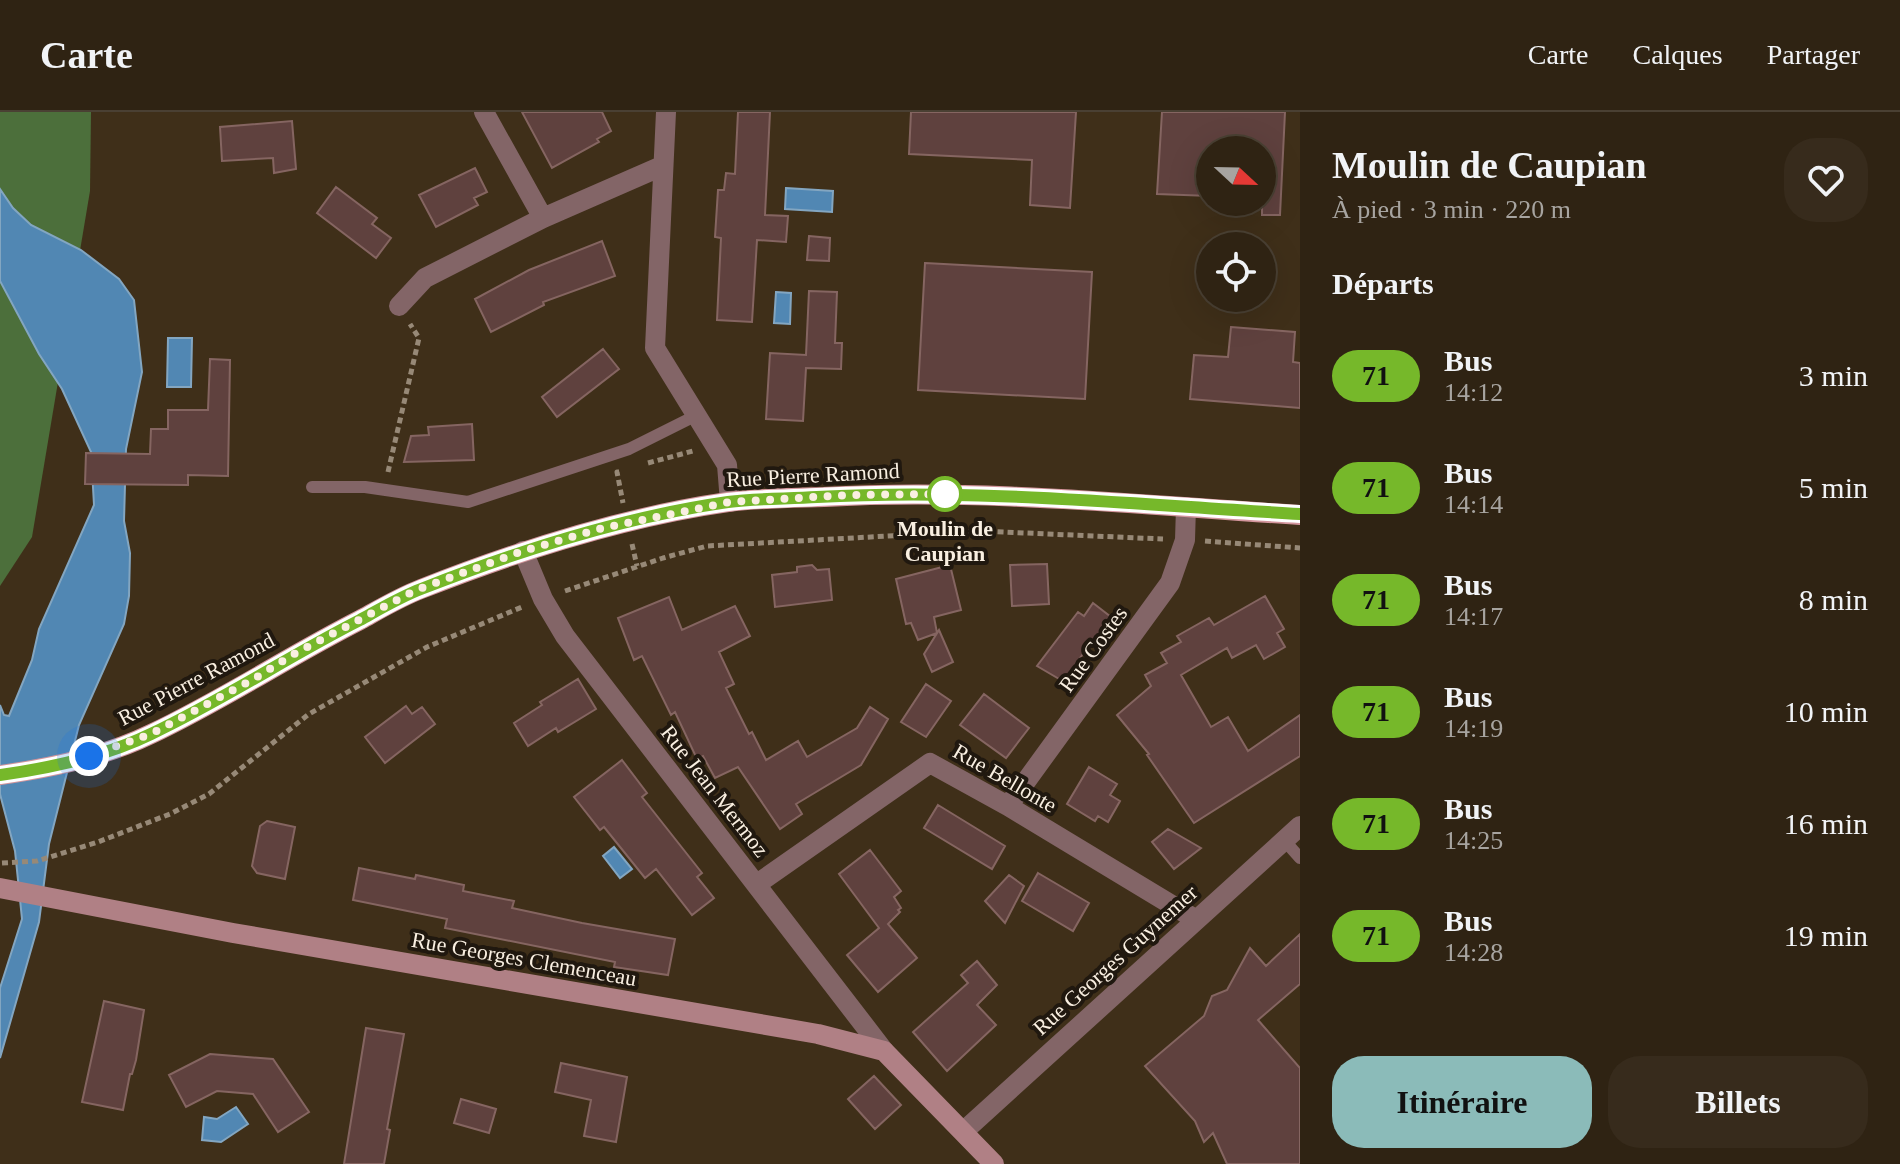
<!DOCTYPE html>
<html lang="fr">
<meta charset="utf-8">
<style>
:root{--surface:#2f2313;--page:#372b1c;--text:#f1f3f6;--muted:#a7a4a0;--line:#4a4033;--accent:#8bbbb9}
body{margin:0;font-family:"Times New Roman",serif;background:var(--page);color:var(--text);height:100vh;display:flex;flex-direction:column;font-size:30px;white-space:nowrap}
*{box-sizing:border-box;margin:0}
p{font-size:26px;color:var(--muted)}
.icon{flex:none;width:44px;height:44px;fill:none;stroke:currentColor;stroke-width:2;stroke-linecap:round;stroke-linejoin:round}
.map{position:relative;flex:1;overflow:hidden}
.drawer{display:flex;flex-direction:column;background:var(--surface);width:600px}
.drawer>*{flex:none}
.badge{padding:0 16px;border-radius:26px;font-size:28px;line-height:52px}
.needle{width:52px;rotate:112deg}
.fabs{position:absolute;left:1196px;top:24px;display:grid;gap:16px}
.fabs a{display:grid;place-items:center;width:80px;height:80px;border-radius:50%;background:var(--surface);box-shadow:0 8px 32px #0002,0 0 0 2px var(--line);font-size:40px}
.you{position:absolute;width:40px;height:40px;margin:-20px;border:6px solid #fff;border-radius:50%;background:#1a73e8;box-shadow:0 0 0 12px #1a73e833}
.map>.badge{position:absolute;translate:-50% -50%;box-shadow:0 0 0 4px #fff}
h2{padding:0 32px;font-size:30px;line-height:72px}
.round{display:grid;place-items:center;flex:none;width:84px;height:84px;border-radius:32px;background:var(--page)}
.headline{display:flex;align-items:center;justify-content:space-between;height:136px;padding:0 32px}
h1{font-size:38px;font-weight:800;line-height:60px}
.primary-button{display:flex;gap:16px;margin-top:auto;padding:16px 32px}
.primary-button a{flex:1;height:92px;border-radius:32px;background:var(--accent);color:#111;font-size:32px;font-weight:800;line-height:92px;text-align:center}
.primary-button a+a{background:var(--page);color:var(--text)}
ul{padding:0;list-style:none}
li{display:flex;align-items:center;gap:24px;height:112px;padding:0 32px}
li div{flex:1}
li b{display:block;font-size:30px}
li em{font-style:normal}
li .badge{min-width:88px;font-weight:700;text-align:center}
header{display:flex;align-items:center;gap:48px;box-sizing:border-box;height:112px;padding:0 40px;background:var(--surface);border-bottom:2px solid var(--line)}
header strong{font-size:38px}
nav{display:flex;gap:44px;margin-inline-start:auto;font-size:28px}
main{display:flex;flex:1;min-height:0}
.map>svg:first-child{display:block}
.forest{fill:#4c6f3b}
.water{fill:#5187b3;stroke:#83a6c1;stroke-width:2}
.building{fill:#5f413e;stroke:#856561;stroke-width:2}
.lines{fill:none;stroke-linecap:round;stroke-linejoin:round}
.path{stroke:#978977;stroke-width:5;stroke-dasharray:6 4;stroke-linecap:butt}
.lane{stroke:#836567;stroke-width:12}
.street{stroke:#836567;stroke-width:20}
.secondary{stroke:#b08085;stroke-width:20}
.primary{stroke:#d3959c;stroke-width:20}
.line-casing{stroke:#fff;stroke-width:18}
.line{stroke:#76b82a;stroke-width:12}
.walk{stroke:#f9efe1;stroke-width:8;stroke-dasharray:0 14.4}
.stop-dot{fill:#fff;stroke:#76b82a;stroke-width:4}
.labels{text-anchor:middle;dominant-baseline:central;stroke-width:8;stroke-linejoin:round;paint-order:stroke}
.street-label{font-size:22px;fill:#f9efe1;stroke:#20180f}
.stop-label{font-size:22px;font-weight:bold;fill:#f9efe1;stroke:#20180f}
</style>
<header>
<strong>Carte</strong>
<nav><a>Carte</a><a>Calques</a><a>Partager</a></nav>
</header>
<main>
<div class="map">
<svg width="1300" height="1052" viewBox="0 0 1300 1052">
<rect width="100%" height="100%" fill="#3f2f19"/>
<path class="forest" d="M0,0H91L90,79L32,425L0,474Z"/>
<path class="water" d="M786,76L833,79L832,100L785,97Z
M0,77L13,96L31,113L81,138L119,167L134,188L142,260L126,337L124,409L130,441L129,484L124,512L79,613L49,732L39,810L0,946V876L22,807L15,739L0,682V593L4,603L9,604L32,548L39,517L94,393L91,340L62,277L39,242L0,169Z
M776,180L791,181L790,212L774,211Z
M168,226H192L191,275H167Z
M614,735L632,757L620,766L603,744Z
M236,995L248,1012L221,1030L202,1028L204,1005L217,1007Z"/>
<path class="building" d="M522,0H602L611,19L597,27L599,30L552,56Z
M738,0H770L765,103L788,104L786,130L757,128L752,210L717,208L721,126L715,125L718,78H724L726,61L735,62Z
M911,0H1076L1070,96L1030,93L1032,48L909,42Z
M1162,0H1285L1280,103H1262V38H1210V84L1157,82Z
M292,9L296,57L274,61L273,46L222,49L220,15Z
M475,56L487,80L474,86L478,93L436,115L419,83Z
M336,75L377,106L372,112L391,126L376,146L317,101Z
M809,124L830,126L829,149L807,148Z
M602,129L615,164L543,190L544,193L491,220L475,187L529,158Z
M925,151L1092,160L1085,287L918,278Z
M809,179L837,180L835,231H842L841,257L806,256L803,309L766,307L770,241L806,243Z
M1231,215L1295,220L1293,250L1300,251V296L1190,287L1194,243L1228,245Z
M603,237L619,257L557,305L542,285Z
M210,247L230,248L228,364L188,363V373L85,372L86,341L150,342L151,317H168V298H208Z
M472,312L474,348L404,350L411,324L429,323L428,315Z
M1047,452L1049,492L1012,494L1010,453Z
M812,453L817,458L829,457L832,488L775,495L772,463L797,460V455Z
M950,453L961,498L934,505L937,521L918,528L911,511L906,512L896,467Z
M1265,484L1284,517L1277,521L1285,535L1264,547L1256,533L1232,546L1227,536L1181,563L1211,615L1228,605L1248,639L1300,603V644L1194,711L1147,643L1149,642L1117,603L1151,574L1145,563L1167,551L1161,541L1181,530L1177,524L1209,506L1214,513Z
M669,485L682,518L735,494L750,524L719,540L734,572L726,576L749,622L752,620L766,648L798,629L807,645L857,616L870,595L888,607L861,653L796,692L802,702L780,717L738,655L715,666L703,644L697,647L675,600L671,603L642,544L634,548L618,506Z
M1093,491L1111,505L1080,546L1083,548L1066,571L1037,554L1078,500L1084,504Z
M939,518L953,550L932,560L924,542Z
M578,567L596,597L558,620L556,616L528,634L514,611L542,593L540,590Z
M926,572L951,589L926,625L901,610Z
M984,582L1029,616L1006,646L960,613Z
M406,594L412,602L422,595L435,612L385,651L365,625Z
M622,648L647,681L642,685L702,761L697,765L714,786L692,803L656,757L645,766L604,715L600,718L574,685Z
M1089,655L1117,672L1110,683L1120,689L1108,710L1098,704L1095,709L1067,692Z
M938,693L1005,734L992,757L924,716Z
M267,709L295,715L285,767L257,761L252,754L260,714Z
M1168,717L1201,736L1174,757L1152,730Z
M870,738L901,779L894,785L901,796L898,798L900,800L888,812L917,846L878,880L847,843L879,816L839,762Z
M359,756L415,767L416,763L464,773L463,779L514,789L512,796L582,811L675,827L668,863L614,855L615,850L445,816L447,807L353,788Z
M1038,761L1089,791L1073,819L1022,789Z
M1009,763L1024,774L1005,811L985,789Z
M1300,822V872L1258,908L1300,956V1052H1227L1213,1021L1204,1030L1195,1009L1145,954L1204,904L1212,884L1227,878L1250,836L1266,854Z
M977,849L997,873L977,893L996,913L947,959L913,920L968,871L961,863Z
M104,889L144,898L136,948L132,962H130L123,998L82,990Z
M366,916L404,922L387,1017L390,1018L384,1052H344Z
M210,942L273,947L309,1000L278,1020L253,982L217,979L186,995L169,963Z
M561,951L627,965L616,1030L584,1024L591,988L555,980Z
M874,964L901,993L875,1017L848,987Z
M461,987L496,997L489,1021L454,1011Z"/>
<g class="lines">
<path class="path" d="M648,351L693,339
M388,360L419,226L410,212
M619,360H617L623,391
M1205,429L1300,436
M632,432L637,454
M565,479L663,446L707,434L979,419L1163,427
M2,751L37,749L98,730L170,702L209,682L309,602L427,535L522,495"/>
<path class="lane" d="M312,375H365L468,390L629,337L697,303
M1284,728L1300,746"/>
<path class="street" d="M484,0L543,106
M666,0L655,236L727,353L730,390
M399,194L425,166L543,106L662,54
M523,439L543,487L565,524L884,939
M1008,694L1170,471L1185,428L1186,395
M757,772L930,651L1008,694L1195,807
M964,1019L1300,714"/>
<path class="secondary" d="M0,776L233,821L818,922L884,939L994,1052"/>
<path class="primary" d="M0,663C51,656 104,645 151,622C223,588 289,544 360,508C380,497 400,485 421,477C520,438 623,405 728,390C759,386 792,386 824,385C983,376 1141,393 1300,403"/>
</g>
<g class="lines">
<g class="line-casing">
<path id="line" d="M0,663C51,656 104,645 151,622C223,588 289,544 360,508C380,497 400,485 421,477C520,438 623,405 728,390C757,386 788,387 817,385C978,376 1139,393 1300,402"/>
</g>
<use href="#line" class="line"/>
<path class="walk" d="M89,644L151,622L252,568L294,542L416,478L523,439L603,416L730,390L849,383L945,382"/>
</g>
<circle class="stop-dot" cx="945" cy="382" r="16"/>
<g class="labels">
<g class="street-label">
<text transform="translate(813 363) rotate(-3)">Rue Pierre Ramond</text>
<text transform="translate(1093 537) rotate(-54)">Rue Costes</text>
<text transform="translate(196 567) rotate(-28)">Rue Pierre Ramond</text>
<text transform="translate(1005 666) rotate(30)">Rue Bellonte</text>
<text transform="translate(715 679) rotate(52)">Rue Jean Mermoz</text>
<text transform="translate(524 847) rotate(10)">Rue Georges Clemenceau</text>
<text transform="translate(1115 848) rotate(-42)">Rue Georges Guynemer</text>
</g>
<g class="stop-label">
<text x="945" y="416">Moulin de<tspan x="945" dy="25">Caupian</tspan></text>
</g>
</g>
</svg>
<div class="fabs">
<a><svg class="needle" viewBox="-14 -14 28 28"><path d="M0-13l5 13h-10z" fill="#e53935"/><path d="M0 13l5-13h-10z" fill="#a7a4a0"/></svg></a>
<a><svg class="icon" aria-label="locate" viewBox="0 0 24 24"><circle cx="12" cy="12" r="6"/><path d="M12 2v4M12 18v4M2 12h4M18 12h4"/></svg></a>
</div>
<div class="you" style="left:89px;top:644px"></div>
</div>
<section class="drawer">
<div class="headline"><div><h1>Moulin de Caupian</h1><p>À pied · 3 min · 220 m</p></div><a class="round"><svg class="icon" aria-label="heart" viewBox="0 0 24 24"><path d="M12 20l-8-8c-3-5 5-10 8-4 3-6 11-1 8 4z"/></svg></a></div>
<h2>Départs</h2>
<ul>
<li><span class="badge" style="background:#76b82a;color:#111">71</span><div><b>Bus</b><p>14:12</p></div><em>3 min</em></li>
<li><span class="badge" style="background:#76b82a;color:#111">71</span><div><b>Bus</b><p>14:14</p></div><em>5 min</em></li>
<li><span class="badge" style="background:#76b82a;color:#111">71</span><div><b>Bus</b><p>14:17</p></div><em>8 min</em></li>
<li><span class="badge" style="background:#76b82a;color:#111">71</span><div><b>Bus</b><p>14:19</p></div><em>10 min</em></li>
<li><span class="badge" style="background:#76b82a;color:#111">71</span><div><b>Bus</b><p>14:25</p></div><em>16 min</em></li>
<li><span class="badge" style="background:#76b82a;color:#111">71</span><div><b>Bus</b><p>14:28</p></div><em>19 min</em></li>
</ul>
<div class="primary-button"><a>Itinéraire</a><a>Billets</a></div>
</section>
</main>
